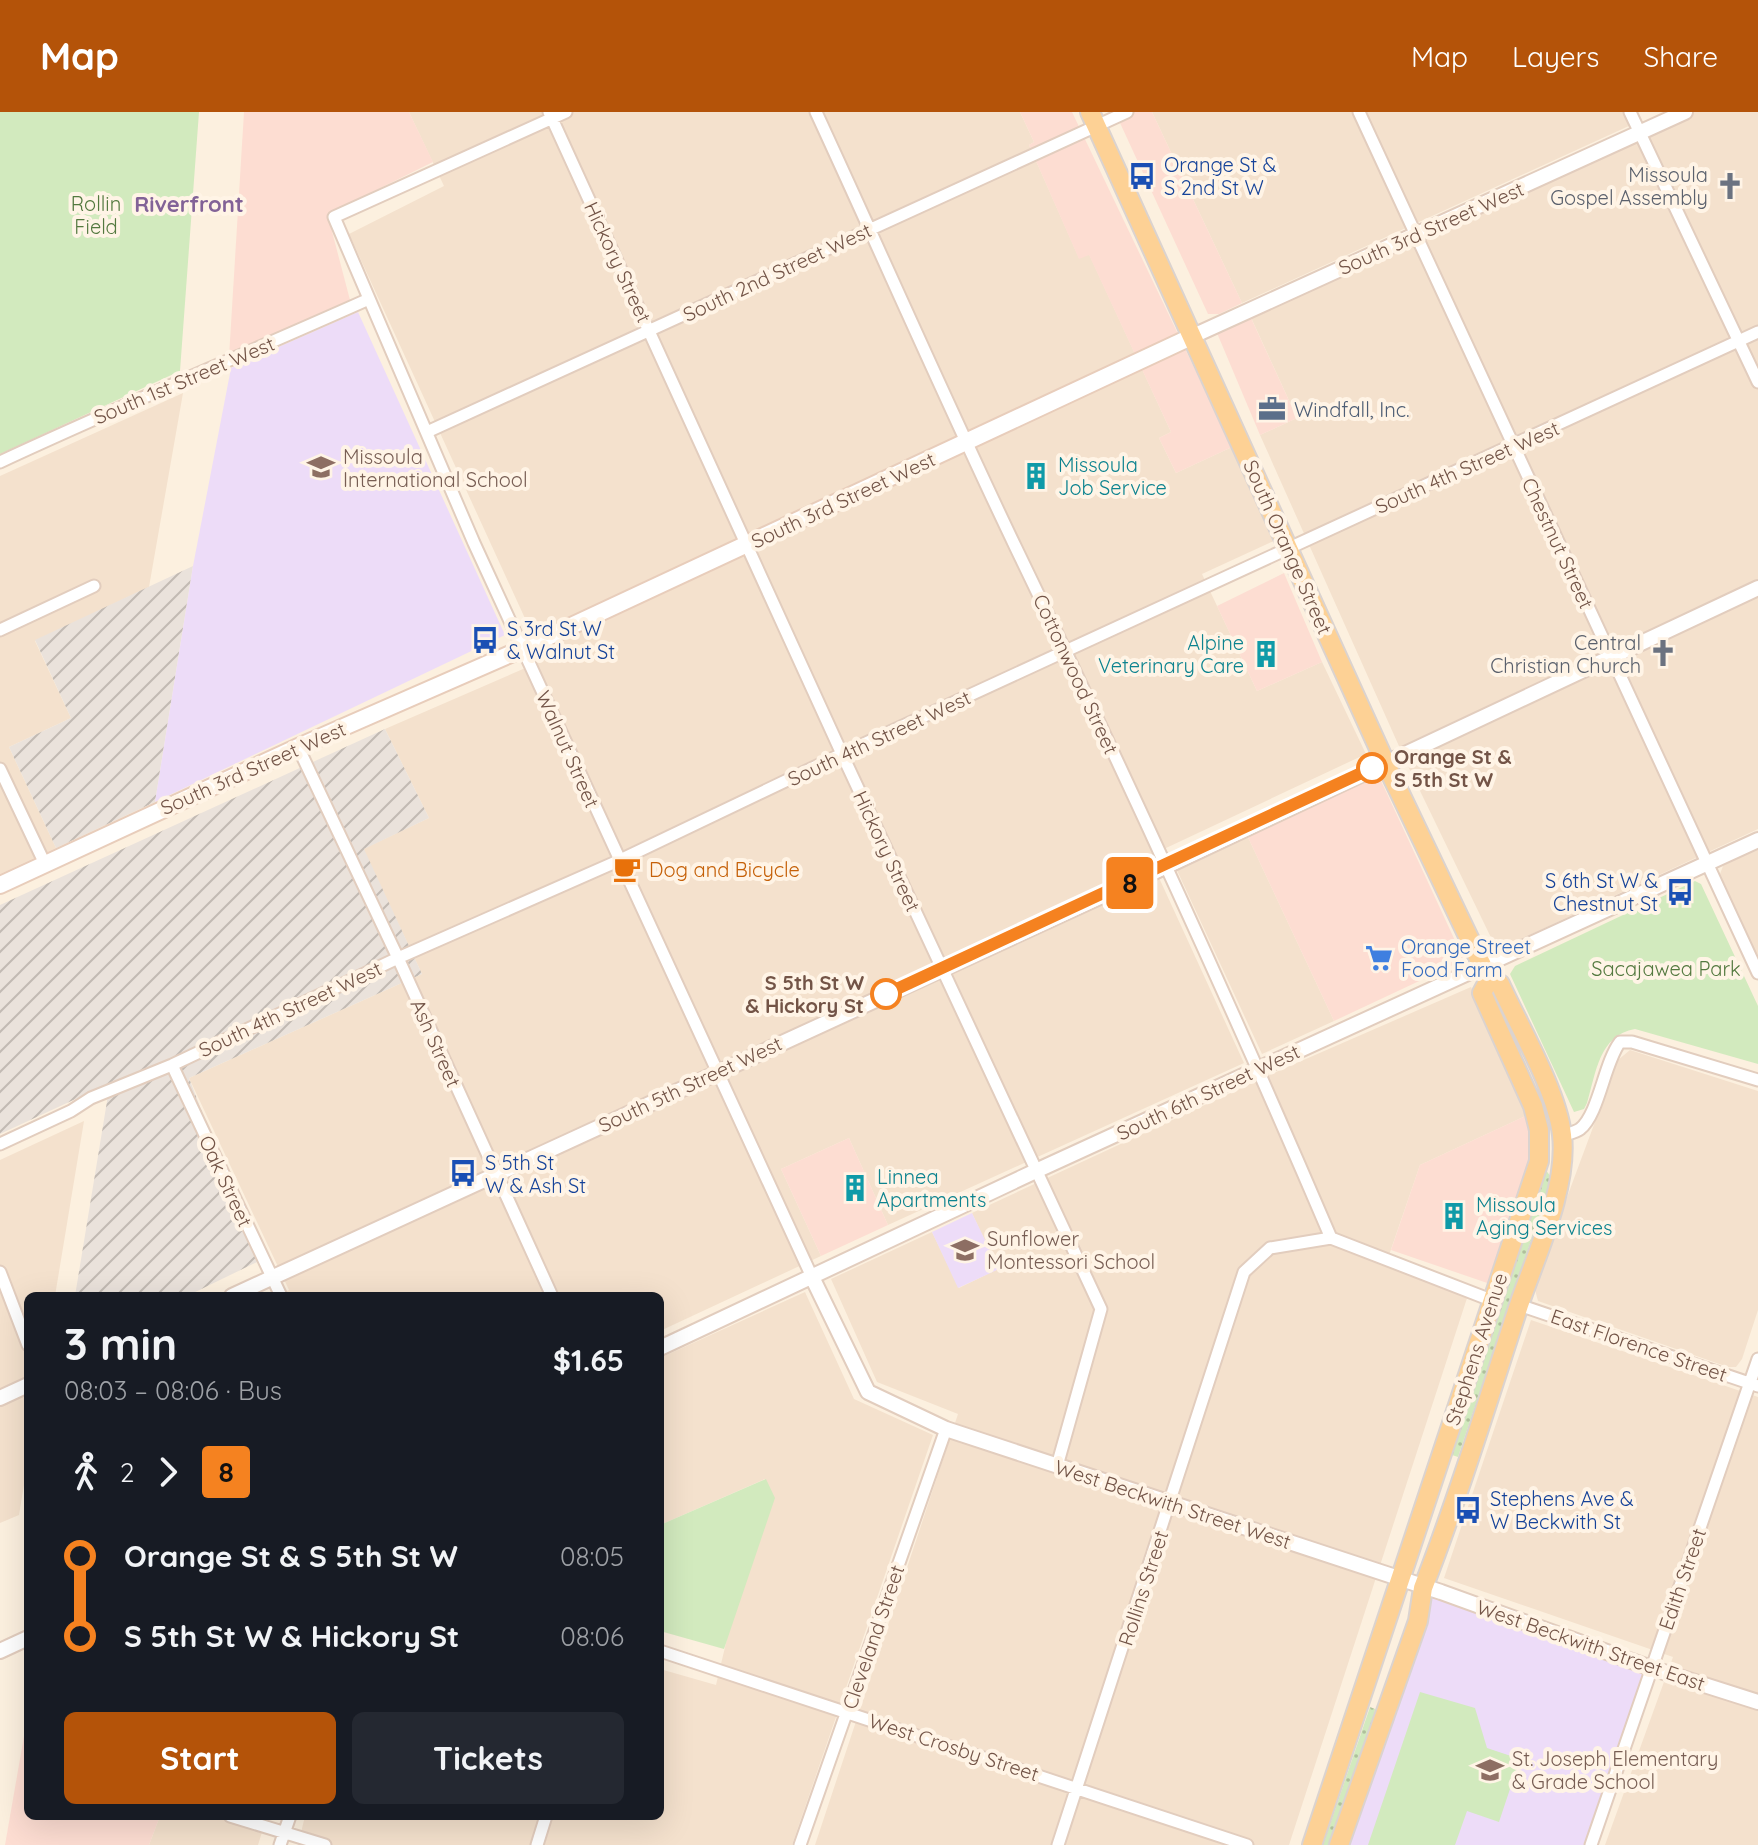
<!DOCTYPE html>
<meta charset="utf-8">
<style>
:root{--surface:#171b24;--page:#242831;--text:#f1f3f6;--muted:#9ea1a6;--accent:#b45309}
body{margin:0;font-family:Quicksand,sans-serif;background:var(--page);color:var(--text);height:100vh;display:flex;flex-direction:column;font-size:30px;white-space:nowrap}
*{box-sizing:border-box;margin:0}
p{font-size:26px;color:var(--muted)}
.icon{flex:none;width:44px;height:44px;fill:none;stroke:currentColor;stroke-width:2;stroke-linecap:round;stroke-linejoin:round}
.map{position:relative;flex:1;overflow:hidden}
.details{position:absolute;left:24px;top:1180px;width:640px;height:528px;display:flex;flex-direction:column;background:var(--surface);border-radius:12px;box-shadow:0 8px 32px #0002}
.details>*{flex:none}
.badge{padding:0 16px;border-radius:6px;font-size:28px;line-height:52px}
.map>.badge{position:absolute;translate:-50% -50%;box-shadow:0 0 0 4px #fff}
.legs{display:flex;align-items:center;gap:12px;height:88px;padding:0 40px;font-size:26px}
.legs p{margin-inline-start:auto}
.headline{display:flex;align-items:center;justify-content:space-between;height:136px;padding:0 40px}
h1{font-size:44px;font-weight:700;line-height:60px}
.action{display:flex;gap:16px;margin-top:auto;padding:16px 40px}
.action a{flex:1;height:92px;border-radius:12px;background:var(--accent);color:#fff;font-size:32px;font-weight:700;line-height:92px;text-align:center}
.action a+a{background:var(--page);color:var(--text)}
ul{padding:0 40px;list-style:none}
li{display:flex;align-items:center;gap:28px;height:80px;font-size:30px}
li i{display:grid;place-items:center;width:12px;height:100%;margin:0 10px;background:currentColor}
li i::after{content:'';width:20px;height:20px;margin:-10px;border:6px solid;border-radius:50%;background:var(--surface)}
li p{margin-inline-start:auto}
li:first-child i{background:linear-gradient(#0000 50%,currentColor 0)}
li:last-child i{background:linear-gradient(currentColor 50%,#0000 0)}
header{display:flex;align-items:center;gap:48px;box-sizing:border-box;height:112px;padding:0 40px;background:var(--accent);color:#fff}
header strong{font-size:38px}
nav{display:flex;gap:44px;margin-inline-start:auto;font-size:28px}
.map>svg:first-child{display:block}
.residential{fill:#f4e1cd}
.commercial{fill:#fdddd2}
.industrial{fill:url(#industrial-furrows)}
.education{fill:#eddcf8}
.grass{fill:url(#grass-dots)}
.park{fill:#d2eabe}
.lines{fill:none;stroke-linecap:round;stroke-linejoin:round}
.minor-casing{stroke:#e2cdbe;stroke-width:15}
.tertiary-casing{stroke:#e2cdbe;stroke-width:18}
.secondary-casing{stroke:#e8cdbb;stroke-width:20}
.primary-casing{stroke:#dbd3cf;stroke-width:22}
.minor{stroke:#fff;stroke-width:11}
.tertiary{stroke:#fff;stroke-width:14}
.secondary{stroke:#fff;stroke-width:16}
.primary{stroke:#fdd195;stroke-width:18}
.line-1-casing{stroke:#fff;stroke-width:18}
.line-1{stroke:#f58220;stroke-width:12}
.stop-1-dot{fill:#fff;stroke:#f58220;stroke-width:4}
.labels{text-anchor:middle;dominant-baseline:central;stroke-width:8;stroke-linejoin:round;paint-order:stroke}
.transit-label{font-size:20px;fill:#164399;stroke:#fff4e6;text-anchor:start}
.worship-label{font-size:20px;fill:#5b616d;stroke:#fff4e6;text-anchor:end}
.park-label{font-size:20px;fill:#53793f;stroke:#fff4e6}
.street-label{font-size:20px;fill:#735447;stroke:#fff4e6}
.service-label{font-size:20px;fill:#4e5e75;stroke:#fff4e6;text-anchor:start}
.education-label{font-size:20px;fill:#785e54;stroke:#fff4e6;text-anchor:start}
.culture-label{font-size:20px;fill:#0d838f;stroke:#fff4e6;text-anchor:start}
.stop-label{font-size:20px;font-weight:bold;fill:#735447;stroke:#fff4e6;text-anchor:start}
.food-label{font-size:20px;fill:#c56008;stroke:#fff4e6;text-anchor:start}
.shop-label{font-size:20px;fill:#366cbe;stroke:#fff4e6;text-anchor:start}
.neighbourhood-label{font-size:22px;font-weight:bold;fill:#826297;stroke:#fff4e6}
</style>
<header>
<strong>Map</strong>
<nav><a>Map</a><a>Layers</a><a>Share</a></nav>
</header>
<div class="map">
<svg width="1758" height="1733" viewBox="0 0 1758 1733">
<defs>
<pattern id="industrial-furrows" width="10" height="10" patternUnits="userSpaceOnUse" patternTransform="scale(2)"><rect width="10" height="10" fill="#eae2db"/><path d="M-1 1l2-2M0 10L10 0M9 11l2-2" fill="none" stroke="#c2bab3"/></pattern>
<pattern id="grass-dots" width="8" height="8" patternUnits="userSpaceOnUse" patternTransform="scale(2)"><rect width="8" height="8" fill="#d2eabe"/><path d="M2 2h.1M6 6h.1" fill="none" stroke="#afc09c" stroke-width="1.8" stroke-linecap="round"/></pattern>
</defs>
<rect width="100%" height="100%" fill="#fcf0df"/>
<path class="residential" d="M409,0H1020L1034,30L1029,33L1079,146L1089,142L1171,320L1159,326L1176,361L1232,335L1276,428L1202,462L1257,579L1322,550L1366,642L1149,744L1244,951L888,1113L849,1026L781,1057L821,1144L660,1219V1184H277L289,1178L189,966L422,862L363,737L429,706L385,617L544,548L349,122L444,74Z
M1152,0H1624L1631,13L1242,191Z
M1685,0H1758V717L1497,838L1407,652L1260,323L1297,306L1248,199Z
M183,281L149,475L35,529L71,606L9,635L56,736L0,762V364Z
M1246,721L1334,909L1262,942L1175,754Z
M1758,735V848L1720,762L1723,754Z
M1471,875L1532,1001L1420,1053L1388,1146L1469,1180L1289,1733H815L958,1302L877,1270L831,1167L932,1120L959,1176L998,1157L972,1101L1276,960Z
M1630,938L1758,979V1198L1742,1247L1736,1255H1728L1538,1189L1534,1174L1618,948Z
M84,1009L55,1184H28V1349L19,1403L0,1411V1048Z
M805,1180L854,1287L933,1323L792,1733H298L305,1704H660V1557L716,1573L765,1367L660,1413V1246Z
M1531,1208L1758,1285V1733H1605L1673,1545L1444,1466Z
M160,1704H267L258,1733H149Z"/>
<path class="commercial" d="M244,0H409L433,50L340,96L329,108L350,188L229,245Z
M1020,0H1072L1232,335L1176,361L1159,326L1171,320L1089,143L1079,147L1029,33L1034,30Z
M1115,0H1152L1242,191L1219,202H1208Z
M1251,206L1297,306L1260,323L1217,221Z
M1284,461L1322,550L1257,579L1217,494Z
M1377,660L1464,848L1334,909L1246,721Z
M1532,1001L1540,1041L1496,1174L1391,1138L1420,1053Z
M849,1026L888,1113L821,1144L781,1057Z
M28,1601V1704H160L149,1733H5Z"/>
<path class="industrial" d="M193,454L155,690L56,736L9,635L71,606L35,528Z
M385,617L429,706L364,737L422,862L189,966L259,1149L187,1184H75L110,971L0,1022V793Z"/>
<path class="education" d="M358,200L505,523L155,690L193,454L231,256Z
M972,1101L999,1157L958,1176L932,1120Z
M1423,1476L1651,1556L1591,1733H1339Z"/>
<path class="grass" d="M1545,1057L1551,1065L1546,1084L1458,1345L1449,1342Z
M1370,1595L1375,1597L1373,1614L1332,1733H1323Z"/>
<path class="park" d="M0,0H199L180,259L0,342Z
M1695,769L1701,772L1758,894V952L1635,917C1599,923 1596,961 1587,991L1584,997L1574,1000L1510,862L1515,854Z
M766,1367L775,1386L724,1537L660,1519V1413Z
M1420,1580L1475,1596L1487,1636L1520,1647L1499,1710L1467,1699L1455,1733H1368Z"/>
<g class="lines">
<g class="minor-casing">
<path id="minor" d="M549,0L842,642L1101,1197L1057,1354
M566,0L334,105L474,431L812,1165
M816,0C883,145 947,292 1016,436C1126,664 1232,894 1331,1126
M1359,0L1758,861
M1630,0L1758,270
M427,320L1127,0
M0,350C122,293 246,242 369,187
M0,518L94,474
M298,635L398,846L552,1184
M0,657L45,752
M172,953L281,1184
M1562,1024C1567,1022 1576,1020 1580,1017C1599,1002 1604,951 1620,930H1632L1758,968
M0,1032L71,999L91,986L172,953L398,846L618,749L842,642L1758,220
M0,1160L28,1233
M1519,1193L1758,1274
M660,1539L1247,1733
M230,1704L325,1733
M280,1733L290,1704
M537,1733L546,1704
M800,1733L946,1317
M1058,1733L1244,1160L1270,1136L1331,1126L1491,1188
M1591,1733L1758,1247"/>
</g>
<g class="tertiary-casing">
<path id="tertiary" d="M1193,224L1685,0
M812,1165L868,1280L946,1317L1441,1480L1651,1556L1758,1590
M232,1184L1167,754L1758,476
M660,1236L1038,1058L1758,728
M0,1286L28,1273
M0,1539L28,1526"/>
</g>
<g class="secondary-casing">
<path id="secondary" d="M0,773L298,635L522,537L1193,224"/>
</g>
<g class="primary-casing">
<path id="primary" d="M1090,0L1385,650L1489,868
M1312,1733L1539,1049V1018L1533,994L1482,881L1489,868
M1339,1733L1418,1509L1423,1476C1459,1383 1488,1288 1519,1193C1536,1143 1568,1076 1562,1023C1557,979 1519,914 1500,872L1489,868"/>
</g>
<use href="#minor" class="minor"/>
<use href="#tertiary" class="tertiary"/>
<use href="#secondary" class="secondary"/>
<use href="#primary" class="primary"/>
</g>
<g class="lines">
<g class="line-1-casing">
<path id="line-1" d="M886,882L1372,656"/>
</g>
<use href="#line-1" class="line-1"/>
</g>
<defs>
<g id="bus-bare" transform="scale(2.16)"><path d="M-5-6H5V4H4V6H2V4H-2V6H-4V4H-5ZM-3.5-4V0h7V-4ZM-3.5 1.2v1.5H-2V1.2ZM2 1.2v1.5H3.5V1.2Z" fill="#1a4fb4" stroke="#fff4e6" stroke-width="2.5" paint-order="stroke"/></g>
<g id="church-bare" transform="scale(2.16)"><path d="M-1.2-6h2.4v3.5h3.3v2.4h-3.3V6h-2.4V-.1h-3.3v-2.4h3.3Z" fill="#6b7280" stroke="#fff4e6" stroke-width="2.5" paint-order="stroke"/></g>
<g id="office-bare" transform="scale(2.16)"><path d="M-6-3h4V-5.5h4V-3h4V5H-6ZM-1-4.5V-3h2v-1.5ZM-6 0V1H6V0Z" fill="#5c6f8a" stroke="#fff4e6" stroke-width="2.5" paint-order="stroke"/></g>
<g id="school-bare" transform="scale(2.16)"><path d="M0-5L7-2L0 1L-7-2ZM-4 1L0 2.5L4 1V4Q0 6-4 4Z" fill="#8d6e63" stroke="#fff4e6" stroke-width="2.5" paint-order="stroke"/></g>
<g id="building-bare" transform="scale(2.16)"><path d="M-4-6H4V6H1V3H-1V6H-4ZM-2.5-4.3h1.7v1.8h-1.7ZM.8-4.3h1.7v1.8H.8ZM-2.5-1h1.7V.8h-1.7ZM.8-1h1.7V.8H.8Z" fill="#0f9aa8" stroke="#fff4e6" stroke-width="2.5" paint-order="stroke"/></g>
<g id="cafe-bare" transform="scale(2.16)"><path d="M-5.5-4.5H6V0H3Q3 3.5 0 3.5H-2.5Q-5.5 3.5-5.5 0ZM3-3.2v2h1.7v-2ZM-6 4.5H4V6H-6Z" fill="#e8710a" stroke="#fff4e6" stroke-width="2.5" paint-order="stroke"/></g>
<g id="supermarket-bare" transform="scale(2.16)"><path d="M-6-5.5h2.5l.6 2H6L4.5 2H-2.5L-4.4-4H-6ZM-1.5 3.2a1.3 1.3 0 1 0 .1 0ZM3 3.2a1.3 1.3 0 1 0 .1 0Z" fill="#3f7fe0" stroke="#fff4e6" stroke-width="2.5" paint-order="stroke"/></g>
</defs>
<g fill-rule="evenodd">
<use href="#bus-bare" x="1142" y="64"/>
<use href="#church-bare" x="1730" y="74"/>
<use href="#office-bare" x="1272" y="297"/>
<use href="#school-bare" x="321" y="355"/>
<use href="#building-bare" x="1036" y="364"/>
<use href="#bus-bare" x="485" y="528"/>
<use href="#church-bare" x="1663" y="541"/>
<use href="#building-bare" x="1266" y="542"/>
<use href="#cafe-bare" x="627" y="757"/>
<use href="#bus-bare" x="1680" y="780"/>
<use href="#supermarket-bare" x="1379" y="846"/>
<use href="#bus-bare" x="463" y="1061"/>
<use href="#building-bare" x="855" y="1076"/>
<use href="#building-bare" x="1454" y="1104"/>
<use href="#school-bare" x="965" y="1138"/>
<use href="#bus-bare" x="1468" y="1398"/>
<use href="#school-bare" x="1490" y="1658"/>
</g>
<g class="stop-1-dot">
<circle cx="1372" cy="656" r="14"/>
<circle cx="886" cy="882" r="14"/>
</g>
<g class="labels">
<g class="transit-label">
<text x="1164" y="52">Orange St &amp;<tspan x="1164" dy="23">S 2nd St W</tspan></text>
<text x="507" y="516">S 3rd St W<tspan x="507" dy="23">&amp; Walnut St</tspan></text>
<text x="1658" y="768" text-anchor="end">S 6th St W &amp;<tspan x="1658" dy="23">Chestnut St</tspan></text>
<text x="485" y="1050">S 5th St<tspan x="485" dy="23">W &amp; Ash St</tspan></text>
<text x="1490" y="1386">Stephens Ave &amp;<tspan x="1490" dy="23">W Beckwith St</tspan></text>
</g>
<g class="worship-label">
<text x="1708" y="62">Missoula<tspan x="1708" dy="23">Gospel Assembly</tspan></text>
<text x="1641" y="530">Central<tspan x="1641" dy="23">Christian Church</tspan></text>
</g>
<g class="park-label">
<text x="96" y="91">Rollin<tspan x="96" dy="23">Field</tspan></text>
<text x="1666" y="856">Sacajawea Park</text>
</g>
<g class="street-label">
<text transform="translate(1431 116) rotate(-24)">South 3rd Street West</text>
<text transform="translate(618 150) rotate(65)">Hickory Street</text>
<text transform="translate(777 160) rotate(-25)">South 2nd Street West</text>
<text transform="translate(184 268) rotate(-23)">South 1st Street West</text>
<text transform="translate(1467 355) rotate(-24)">South 4th Street West</text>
<text transform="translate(843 388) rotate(-25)">South 3rd Street West</text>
<text transform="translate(1558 431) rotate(65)">Chestnut Street</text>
<text transform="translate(1288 435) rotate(66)">South Orange Street</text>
<text transform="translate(1076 562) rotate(65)">Cottonwood Street</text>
<text transform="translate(879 626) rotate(-25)">South 4th Street West</text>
<text transform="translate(568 637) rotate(66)">Walnut Street</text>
<text transform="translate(253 656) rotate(-24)">South 3rd Street West</text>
<text transform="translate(887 739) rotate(65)">Hickory Street</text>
<text transform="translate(290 897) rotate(-25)">South 4th Street West</text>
<text transform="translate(436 931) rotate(66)">Ash Street</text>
<text transform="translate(690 972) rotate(-25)">South 5th Street West</text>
<text transform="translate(1208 980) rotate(-25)">South 6th Street West</text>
<text transform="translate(226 1069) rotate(65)">Oak Street</text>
<text transform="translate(1639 1233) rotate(19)">East Florence Street</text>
<text transform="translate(1476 1237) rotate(-72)">Stephens Avenue</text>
<text transform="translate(1173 1392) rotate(18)">West Beckwith Street West</text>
<text transform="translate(1682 1467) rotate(-71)">Edith Street</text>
<text transform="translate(1143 1476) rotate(-72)">Rollins Street</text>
<text transform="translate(873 1525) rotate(-71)">Cleveland Street</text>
<text transform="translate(1591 1533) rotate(19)">West Beckwith Street East</text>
<text transform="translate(954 1635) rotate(18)">West Crosby Street</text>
</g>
<g class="service-label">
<text x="1294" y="297">Windfall, Inc.</text>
</g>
<g class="education-label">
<text x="343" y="344">Missoula<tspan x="343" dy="23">International School</tspan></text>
<text x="987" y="1126">Sunflower<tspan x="987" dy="23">Montessori School</tspan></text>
<text x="1512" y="1646">St. Joseph Elementary<tspan x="1512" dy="23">&amp; Grade School</tspan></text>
</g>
<g class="culture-label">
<text x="1058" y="352">Missoula<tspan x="1058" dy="23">Job Service</tspan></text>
<text x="1244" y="530" text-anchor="end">Alpine<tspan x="1244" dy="23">Veterinary Care</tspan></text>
<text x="877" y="1064">Linnea<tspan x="877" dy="23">Apartments</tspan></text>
<text x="1476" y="1092">Missoula<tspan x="1476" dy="23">Aging Services</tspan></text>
</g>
<g class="stop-label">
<text x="1394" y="644">Orange St &amp;<tspan x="1394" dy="23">S 5th St W</tspan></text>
<text x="864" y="870" text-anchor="end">S 5th St W<tspan x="864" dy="23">&amp; Hickory St</tspan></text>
</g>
<g class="food-label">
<text x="649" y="757">Dog and Bicycle</text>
</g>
<g class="shop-label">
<text x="1401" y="834">Orange Street<tspan x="1401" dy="23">Food Farm</tspan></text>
</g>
<g class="neighbourhood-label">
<text x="189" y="92">Riverfront</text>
</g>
</g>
</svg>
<b class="badge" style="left:1130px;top:771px;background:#f58220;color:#111">8</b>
<section class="details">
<div class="headline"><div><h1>3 min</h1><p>08:03 – 08:06 · Bus</p></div><b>$1.65</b></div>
<div class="legs"><svg class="icon" aria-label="walk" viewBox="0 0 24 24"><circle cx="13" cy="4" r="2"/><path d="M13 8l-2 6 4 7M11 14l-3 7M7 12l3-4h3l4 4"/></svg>2<svg class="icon" aria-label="forward" viewBox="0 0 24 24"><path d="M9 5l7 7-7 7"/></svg><b class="badge" style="background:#f58220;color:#111">8</b></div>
<ul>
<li><i style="color:#f58220"></i><b>Orange St &amp; S 5th St W</b><p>08:05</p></li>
<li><i style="color:#f58220"></i><b>S 5th St W &amp; Hickory St</b><p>08:06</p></li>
</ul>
<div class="action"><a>Start</a><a>Tickets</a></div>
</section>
</div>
